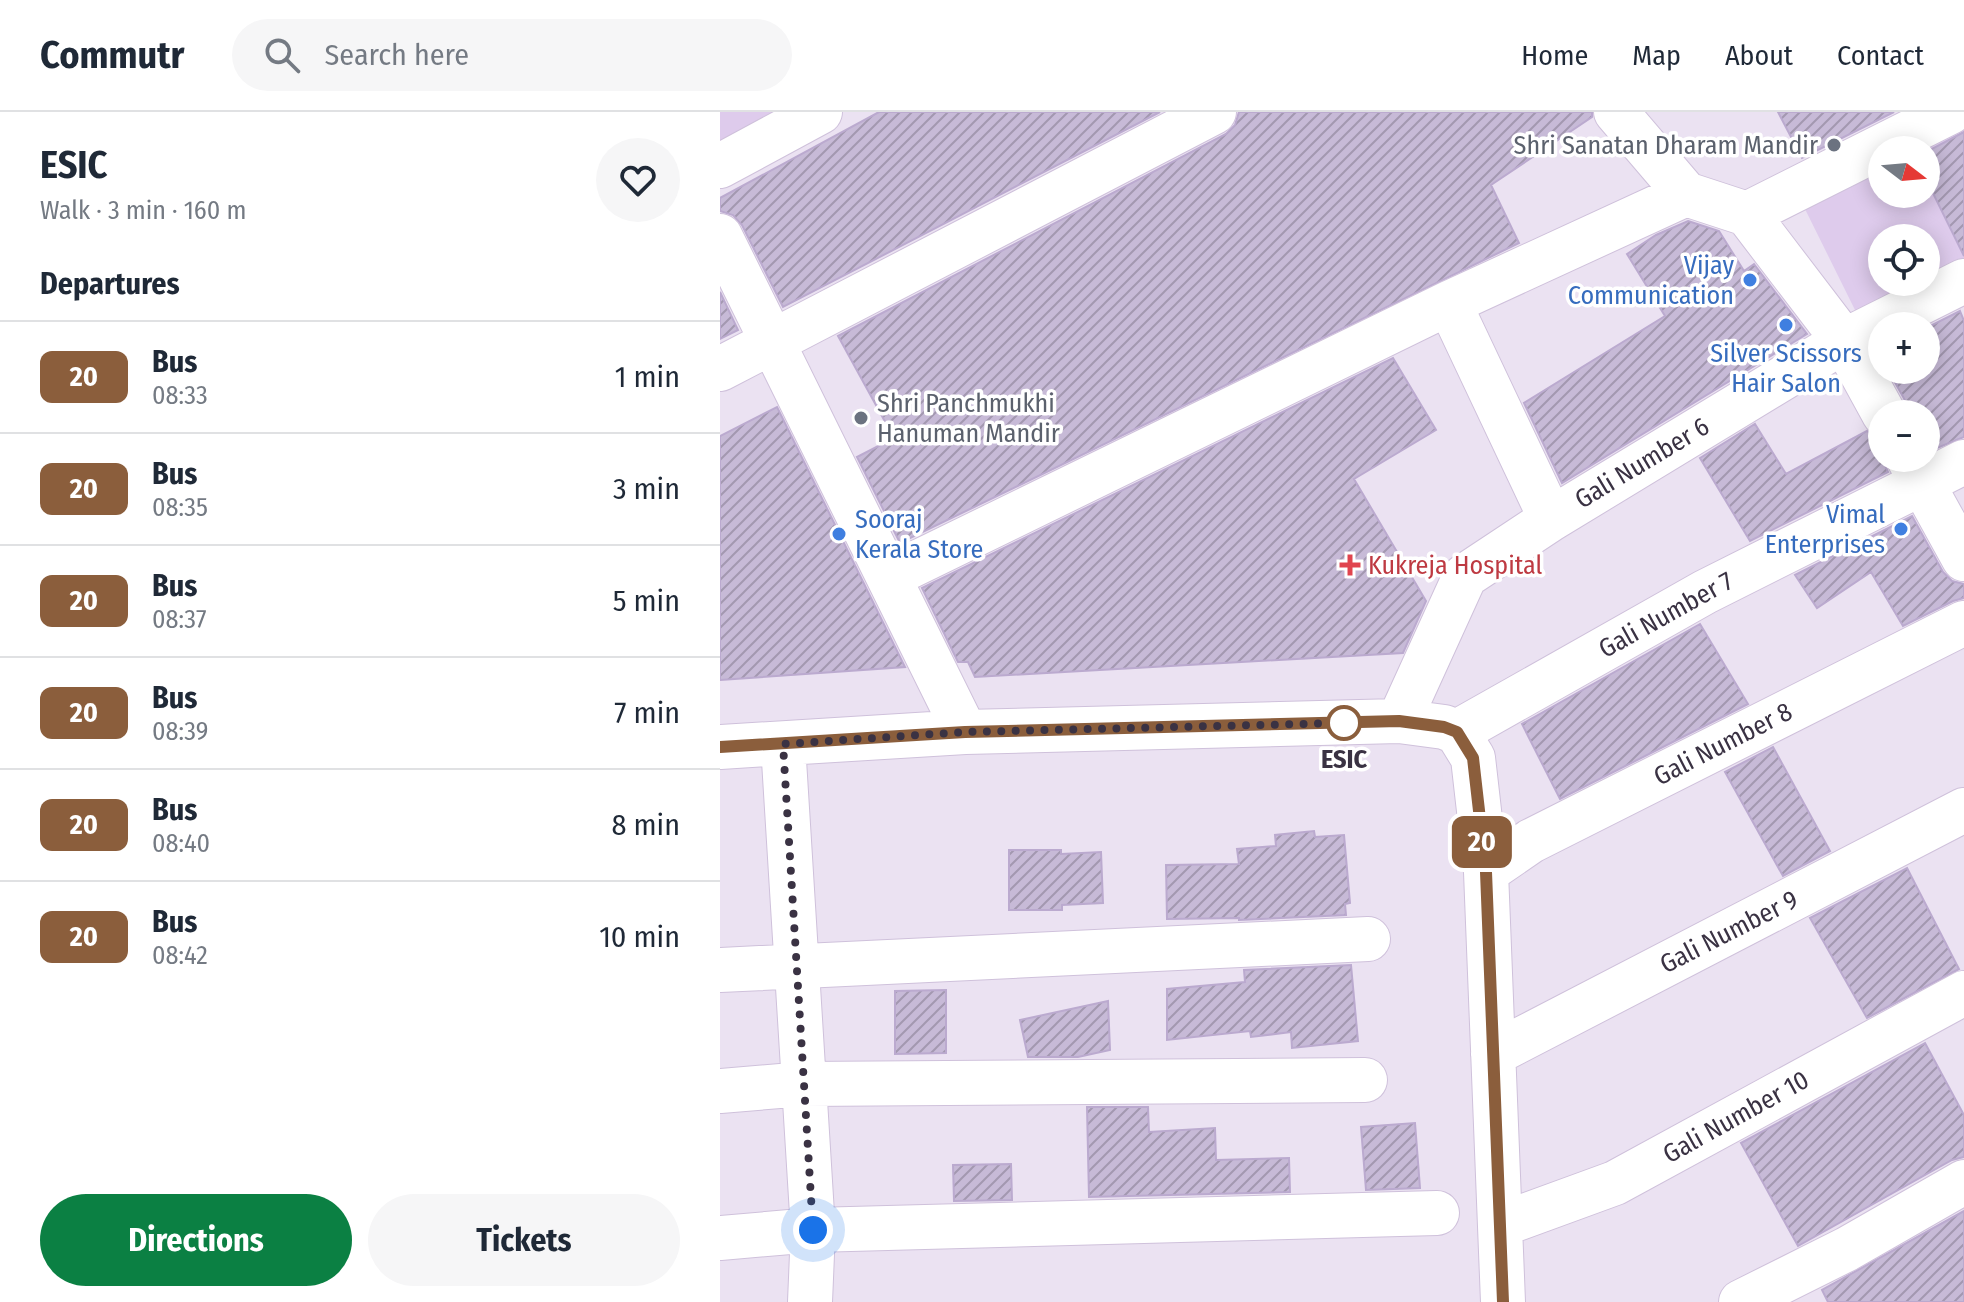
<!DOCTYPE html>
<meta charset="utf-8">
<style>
:root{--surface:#fff;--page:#f6f6f7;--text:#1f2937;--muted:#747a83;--line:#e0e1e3;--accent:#0b8043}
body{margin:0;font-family:"Fira Sans Condensed",sans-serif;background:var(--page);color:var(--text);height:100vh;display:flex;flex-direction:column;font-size:30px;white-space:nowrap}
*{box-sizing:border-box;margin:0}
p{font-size:26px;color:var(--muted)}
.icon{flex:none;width:44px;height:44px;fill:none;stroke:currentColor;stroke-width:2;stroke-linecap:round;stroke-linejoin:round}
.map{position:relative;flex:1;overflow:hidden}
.drawer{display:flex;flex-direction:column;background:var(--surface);width:720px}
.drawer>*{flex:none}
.badge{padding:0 16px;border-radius:12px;font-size:28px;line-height:52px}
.needle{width:52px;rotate:106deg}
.buttons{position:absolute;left:1148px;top:24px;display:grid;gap:16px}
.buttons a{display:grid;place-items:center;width:72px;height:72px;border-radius:50%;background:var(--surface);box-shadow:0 4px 20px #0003;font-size:40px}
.you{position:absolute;width:40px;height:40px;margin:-20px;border:6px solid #fff;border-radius:50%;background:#1a73e8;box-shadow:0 0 0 12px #1a73e833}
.map>.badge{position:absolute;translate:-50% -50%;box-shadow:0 0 0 4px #fff}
h2{padding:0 40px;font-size:30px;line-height:72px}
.round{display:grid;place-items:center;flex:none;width:84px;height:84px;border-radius:42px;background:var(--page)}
.head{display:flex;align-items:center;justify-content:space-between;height:136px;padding:0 40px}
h1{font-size:38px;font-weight:700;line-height:60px}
.cta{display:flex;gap:16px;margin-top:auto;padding:16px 40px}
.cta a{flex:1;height:92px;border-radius:48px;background:var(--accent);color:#fff;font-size:32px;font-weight:700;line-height:92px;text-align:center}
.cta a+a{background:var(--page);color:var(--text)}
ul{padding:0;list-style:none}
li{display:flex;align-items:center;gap:24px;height:112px;padding:0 40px;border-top:2px solid var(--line)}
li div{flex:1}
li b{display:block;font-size:30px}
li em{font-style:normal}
li .badge{min-width:88px;font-weight:700;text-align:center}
header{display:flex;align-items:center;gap:48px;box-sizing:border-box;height:112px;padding:0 40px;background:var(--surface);border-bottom:2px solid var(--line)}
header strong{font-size:38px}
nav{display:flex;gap:44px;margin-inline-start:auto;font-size:28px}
.search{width:560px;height:72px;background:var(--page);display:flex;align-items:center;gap:20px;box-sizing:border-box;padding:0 28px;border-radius:44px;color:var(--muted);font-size:30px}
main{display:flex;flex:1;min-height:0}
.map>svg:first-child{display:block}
.education{fill:#decbec}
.building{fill:url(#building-hatch);stroke:#bbaacf;stroke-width:2}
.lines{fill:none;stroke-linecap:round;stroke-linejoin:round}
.minor-casing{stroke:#cfc1db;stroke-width:46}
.minor{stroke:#fff;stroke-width:44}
.line-casing{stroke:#fff;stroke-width:18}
.line{stroke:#8b5e3c;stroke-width:12}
.walk{stroke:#3a3243;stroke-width:8;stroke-dasharray:0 14.4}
.worship-dot{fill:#6b7280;stroke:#fff;stroke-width:3}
.shop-dot{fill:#3f7fe0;stroke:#fff;stroke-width:3}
.health-dot{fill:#e0444e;stroke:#fff;stroke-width:3}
.stop-dot{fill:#fff;stroke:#8b5e3c;stroke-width:4}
.labels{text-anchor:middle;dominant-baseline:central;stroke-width:7;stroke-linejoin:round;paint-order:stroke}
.worship-label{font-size:26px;fill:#5b616d;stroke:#fff;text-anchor:end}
.shop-label{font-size:26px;fill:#366cbe;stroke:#fff;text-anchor:end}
.street-label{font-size:26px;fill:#3a3243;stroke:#fff}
.health-label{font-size:26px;fill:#be3a42;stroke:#fff;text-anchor:start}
.stop-label{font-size:26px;font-weight:bold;fill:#3a3243;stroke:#fff}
</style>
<header>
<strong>Commutr</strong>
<div class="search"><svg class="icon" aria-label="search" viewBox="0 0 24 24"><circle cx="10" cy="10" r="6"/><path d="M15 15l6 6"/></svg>Search here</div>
<nav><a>Home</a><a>Map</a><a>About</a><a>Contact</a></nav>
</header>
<main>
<section class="drawer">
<div class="head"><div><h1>ESIC</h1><p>Walk · 3 min · 160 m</p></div><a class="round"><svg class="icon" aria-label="heart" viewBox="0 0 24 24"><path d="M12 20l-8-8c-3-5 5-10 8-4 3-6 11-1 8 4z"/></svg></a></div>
<h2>Departures</h2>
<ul>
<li><span class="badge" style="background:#8b5e3c;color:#fff">20</span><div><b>Bus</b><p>08:33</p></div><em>1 min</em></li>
<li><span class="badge" style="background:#8b5e3c;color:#fff">20</span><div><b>Bus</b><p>08:35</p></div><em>3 min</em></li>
<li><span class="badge" style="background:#8b5e3c;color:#fff">20</span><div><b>Bus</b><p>08:37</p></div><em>5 min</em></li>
<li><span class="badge" style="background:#8b5e3c;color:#fff">20</span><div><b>Bus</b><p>08:39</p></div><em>7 min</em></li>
<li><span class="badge" style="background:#8b5e3c;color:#fff">20</span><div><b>Bus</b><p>08:40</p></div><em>8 min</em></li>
<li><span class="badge" style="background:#8b5e3c;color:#fff">20</span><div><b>Bus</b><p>08:42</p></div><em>10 min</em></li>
</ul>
<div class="cta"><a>Directions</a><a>Tickets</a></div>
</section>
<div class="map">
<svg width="1244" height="1190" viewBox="0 0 1244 1190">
<defs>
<pattern id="building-hatch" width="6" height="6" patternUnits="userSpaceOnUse" patternTransform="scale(2)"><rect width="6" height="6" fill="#c7bad7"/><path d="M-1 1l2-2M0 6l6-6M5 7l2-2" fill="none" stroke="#a398b0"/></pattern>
</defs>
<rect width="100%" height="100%" fill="#ebe2f2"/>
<path class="education" d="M0,0H65L0,34Z
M1244,13V148L1206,167V126H1162V170H1200L1137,202L1083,93L1162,54V82H1206V38H1193Z"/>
<path class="building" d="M159,0H440L63,195L22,113L13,103L0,99V86Z
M519,0H872V5L771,73L799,131L180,431L137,345L174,326L118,224L506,22L515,13Z
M1058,0H1174L1082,46Z
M1244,20V144L1206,67V40Z
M968,109L999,119L1024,159L1034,152L1087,222L842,371L804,291L945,204L907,142L936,123Z
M0,180L18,218L0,227Z
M1240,199L1244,209V325L1212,338L1206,330V302H1189L1186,290L1168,258H1206V216Z
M673,246L716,318L634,367L706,489L683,541L255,565L248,550H238L202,476Z
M57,295L185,555L0,568V324Z
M1035,312L1066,362L1147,319L1162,327V346L1168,360L1030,429L980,346Z
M1192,404L1223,460L1232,469L1244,472V486L1233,489L1183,514L1151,460L1097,496L1075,463Z
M980,512L1028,592L840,687L802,612Z
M1053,635L1110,739L1063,764L1005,660Z
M594,719L595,725L624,723L630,791L625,792L626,803L519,808V806L447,807L446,753L519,752L517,737L556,734L555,723Z
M289,738H341V742L381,740L383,791L342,793V798H289Z
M1187,756L1239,857L1147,906L1090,806Z
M631,853L638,929L572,936L571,920L531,925L530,919L447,928V877L525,870L524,858Z
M226,878V941L175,942V879Z
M388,889L390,938L358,945H308L300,908Z
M1205,931L1244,1003V1045L1232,1048L1078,1134L1021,1031Z
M367,995H428L429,1020L495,1016L496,1048L569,1046L570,1080L369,1085Z
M695,1011L700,1076L646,1078L641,1015Z
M291,1052L292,1088L234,1089L233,1053Z
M1244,1099V1190H1108L1102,1178Z"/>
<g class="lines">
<g class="minor-casing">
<path id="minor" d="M896,0L966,82L1027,102L1124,229L1164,302
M0,54L100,0
M1027,102L1230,0
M0,124L245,620
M729,191L966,82
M0,257L494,0
M1189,347L1244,447
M170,464L729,191L831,407
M679,609L745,464L831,407L1124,229L1244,169
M737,620L985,480L1244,350
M63,632L93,1118L90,1190
M0,635L245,620L679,609L724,615L737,620L753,646L766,760L783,1190
M766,760L811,729L1244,511
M0,858L648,827
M773,942L1244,698
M0,979L84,972L645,968
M780,1113L895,1071L1244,881
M0,1126L93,1118L717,1101
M1021,1190L1127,1137L1244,1070"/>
</g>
<use href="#minor" class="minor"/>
</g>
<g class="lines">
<g class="line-casing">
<path id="line" d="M0,635L245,620L679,609L724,615L737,620L753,646L766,760L783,1190"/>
</g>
<use href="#line" class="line"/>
<path class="walk" d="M93,1118L63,632L245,620L624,611"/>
</g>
<g class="worship-dot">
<circle cx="1114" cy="33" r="8"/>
<circle cx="141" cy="306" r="8"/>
</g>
<g class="shop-dot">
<circle cx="1030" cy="168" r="8"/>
<circle cx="1066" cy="213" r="8"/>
<circle cx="1181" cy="417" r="8"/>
<circle cx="119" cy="422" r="8"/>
</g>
<path class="health-dot" d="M626 441h8v8h8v8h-8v8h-8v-8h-8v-8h8z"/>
<circle class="stop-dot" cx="624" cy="611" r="16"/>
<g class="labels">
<g class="worship-label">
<text x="1098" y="33">Shri Sanatan Dharam Mandir</text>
<text x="157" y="291" text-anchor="start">Shri Panchmukhi<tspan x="157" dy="30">Hanuman Mandir</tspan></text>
</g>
<g class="shop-label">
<text x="1014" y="153">Vijay<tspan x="1014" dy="30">Communication</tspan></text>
<text x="1066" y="241" text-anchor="middle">Silver Scissors<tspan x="1066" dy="30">Hair Salon</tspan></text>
<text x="1165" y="402">Vimal<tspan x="1165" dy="30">Enterprises</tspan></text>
<text x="135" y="407" text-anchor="start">Sooraj<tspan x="135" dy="30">Kerala Store</tspan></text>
</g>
<g class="street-label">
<text transform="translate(922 351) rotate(-31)">Gali Number 6</text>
<text transform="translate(946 503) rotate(-29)">Gali Number 7</text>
<text transform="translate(1003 632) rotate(-27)">Gali Number 8</text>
<text transform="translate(1009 820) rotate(-27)">Gali Number 9</text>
<text transform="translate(1016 1005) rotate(-29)">Gali Number 10</text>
</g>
<g class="health-label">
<text x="648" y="453">Kukreja Hospital</text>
</g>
<g class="stop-label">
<text x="624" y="647">ESIC</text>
</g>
</g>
</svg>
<div class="buttons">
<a><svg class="needle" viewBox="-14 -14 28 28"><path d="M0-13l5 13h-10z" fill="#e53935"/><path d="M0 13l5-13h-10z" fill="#747a83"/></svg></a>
<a><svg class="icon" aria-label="locate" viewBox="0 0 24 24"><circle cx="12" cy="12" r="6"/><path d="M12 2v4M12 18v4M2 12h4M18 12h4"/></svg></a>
<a>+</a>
<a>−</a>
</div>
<div class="you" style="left:93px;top:1118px"></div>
<b class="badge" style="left:762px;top:730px;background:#8b5e3c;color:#fff">20</b>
</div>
</main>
